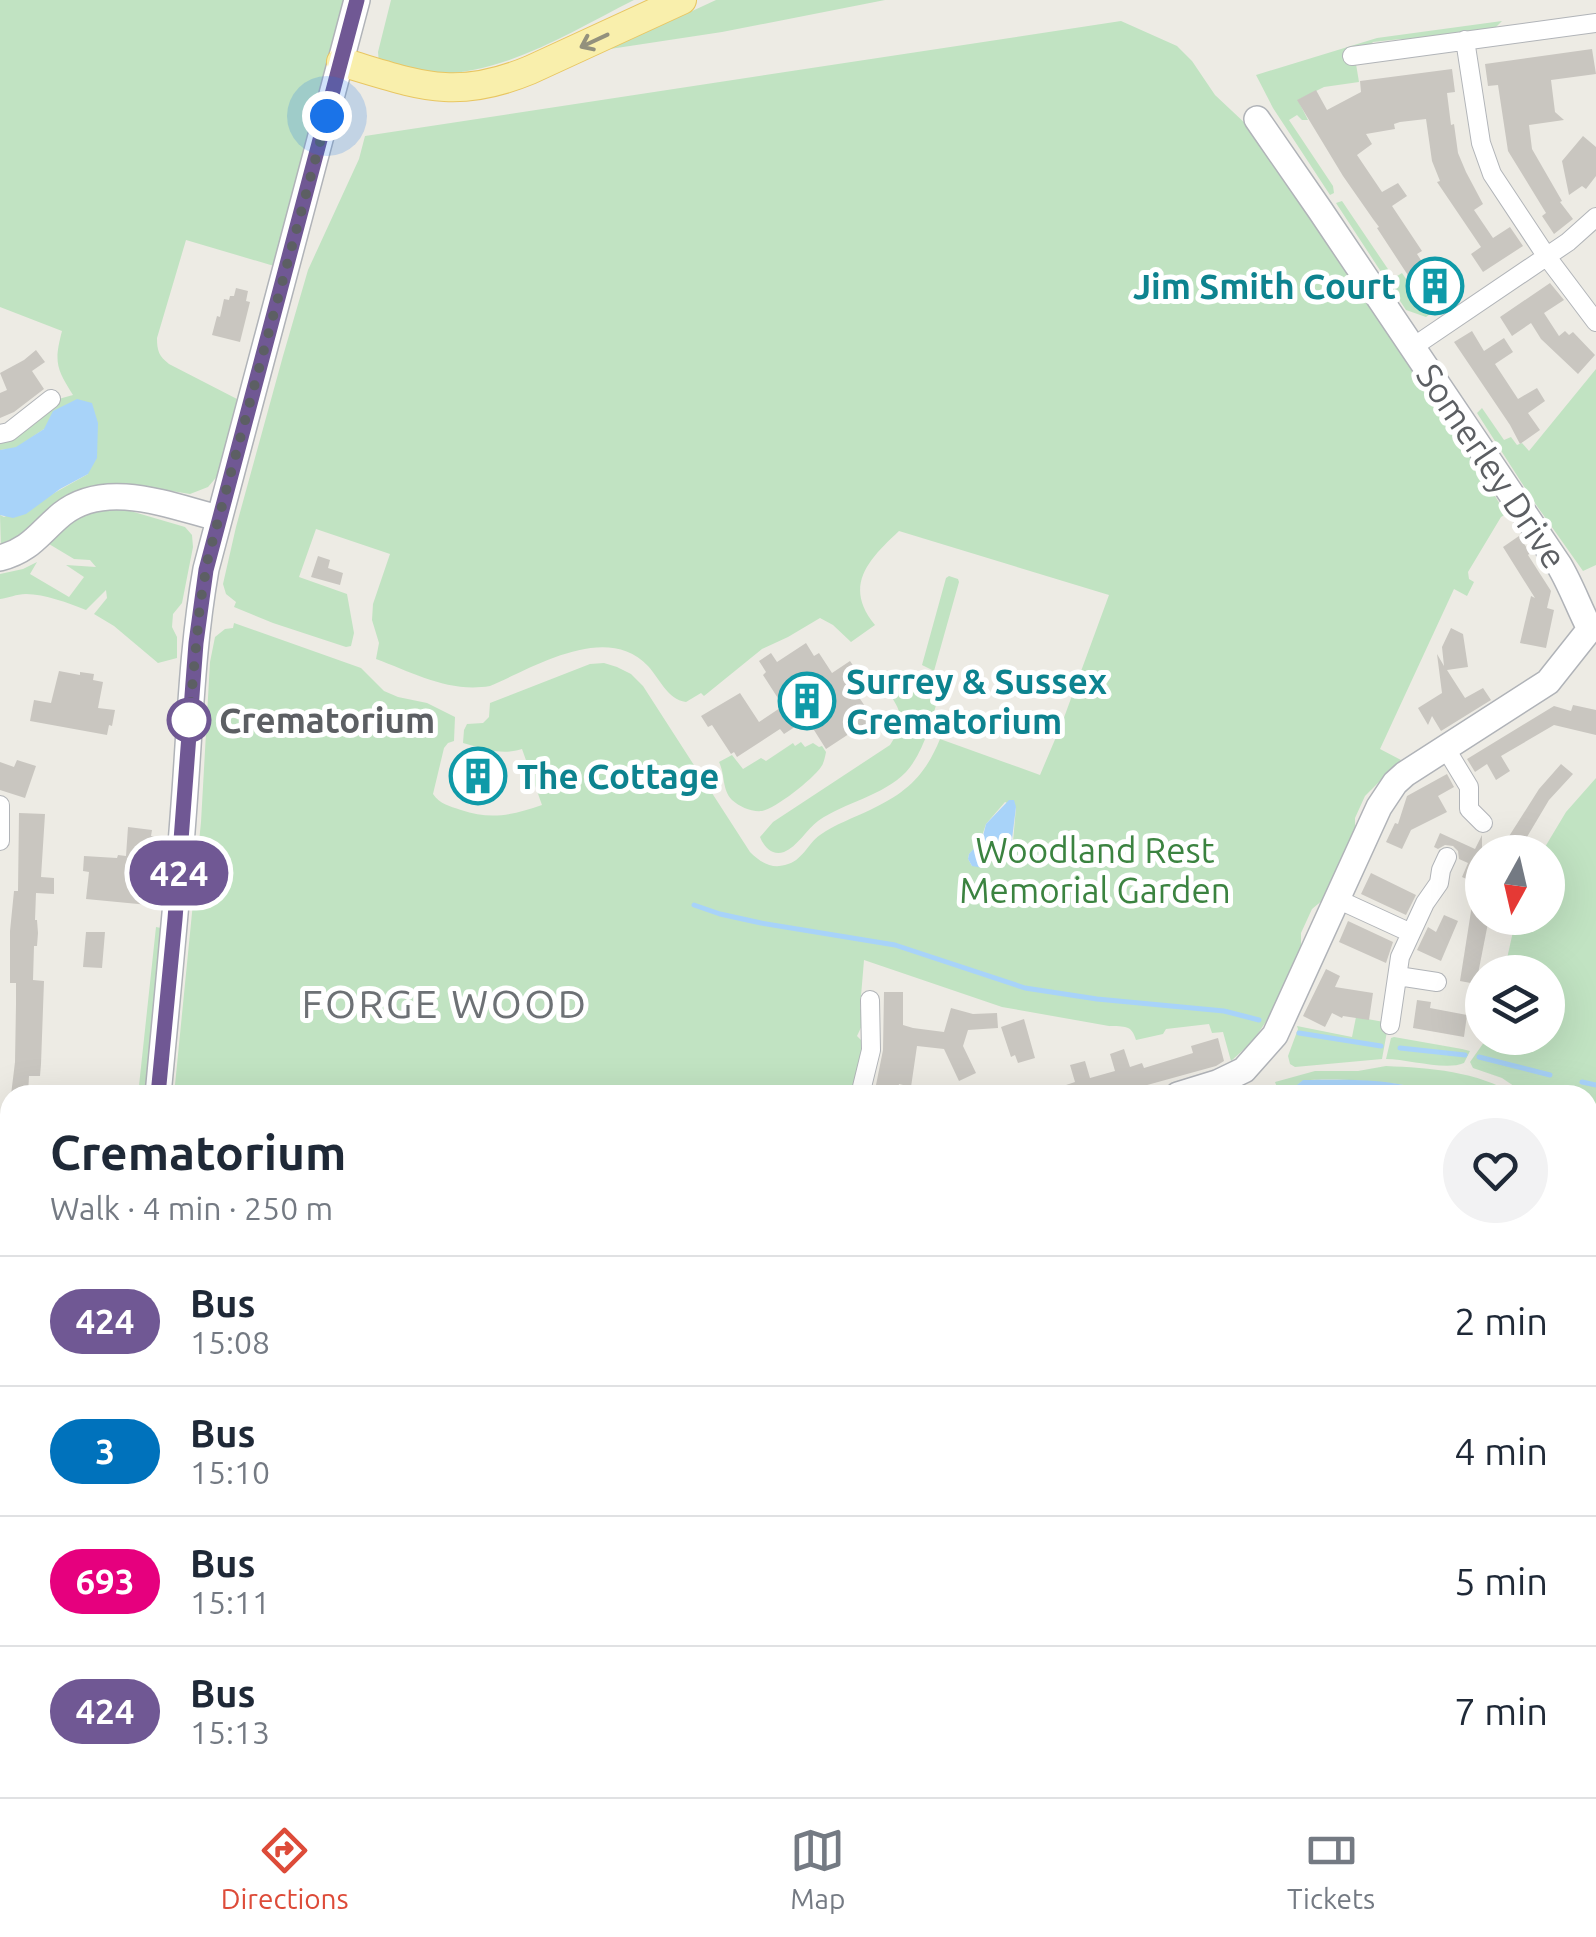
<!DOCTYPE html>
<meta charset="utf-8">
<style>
:root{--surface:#fff;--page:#f2f2f3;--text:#1f2937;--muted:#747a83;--line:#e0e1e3;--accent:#dd4b39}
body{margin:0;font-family:Ubuntu,sans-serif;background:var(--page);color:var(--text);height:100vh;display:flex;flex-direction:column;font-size:38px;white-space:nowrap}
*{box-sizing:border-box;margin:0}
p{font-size:32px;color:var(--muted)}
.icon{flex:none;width:55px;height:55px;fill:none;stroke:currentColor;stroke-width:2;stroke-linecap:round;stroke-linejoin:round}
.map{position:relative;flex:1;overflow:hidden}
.drawer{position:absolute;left:0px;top:1085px;width:1598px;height:712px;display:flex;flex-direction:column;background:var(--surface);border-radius:30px 30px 0 0;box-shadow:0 10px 40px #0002}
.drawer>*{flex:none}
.badge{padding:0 20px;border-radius:32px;font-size:35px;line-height:65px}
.needle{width:65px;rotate:188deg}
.fabs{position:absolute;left:1465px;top:835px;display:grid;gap:20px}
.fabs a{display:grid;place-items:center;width:100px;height:100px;border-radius:50%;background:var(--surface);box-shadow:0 10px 40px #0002;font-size:50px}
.you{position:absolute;width:50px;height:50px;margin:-25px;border:8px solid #fff;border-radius:50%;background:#1a73e8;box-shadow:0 0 0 15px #1a73e833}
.map>.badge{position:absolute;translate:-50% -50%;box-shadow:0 0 0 5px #fff}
.round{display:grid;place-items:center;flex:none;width:105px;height:105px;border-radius:52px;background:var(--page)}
.head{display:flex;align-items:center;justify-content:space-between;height:170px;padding:0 50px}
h1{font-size:48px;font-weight:600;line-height:75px}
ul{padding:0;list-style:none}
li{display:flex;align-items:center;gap:30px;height:130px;padding:0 50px;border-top:2px solid var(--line)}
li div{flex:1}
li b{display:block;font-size:38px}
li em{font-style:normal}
li .badge{min-width:110px;font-weight:700;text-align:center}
.dock{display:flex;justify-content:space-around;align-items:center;height:140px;border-top:2px solid var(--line);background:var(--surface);font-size:28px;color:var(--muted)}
.dock a{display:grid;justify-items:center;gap:5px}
.dock .current{color:var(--accent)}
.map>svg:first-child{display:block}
.green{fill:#c1e3c2;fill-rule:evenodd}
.water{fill:#a8d3f9}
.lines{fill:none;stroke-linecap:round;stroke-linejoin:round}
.stream{stroke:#a8d3f9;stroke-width:5}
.building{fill:#c9c6c0}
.street-casing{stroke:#b1b4b8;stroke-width:20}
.secondary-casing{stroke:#b0b3b8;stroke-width:28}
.primary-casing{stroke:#e8c662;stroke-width:30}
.street{stroke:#fff;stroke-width:18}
.secondary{stroke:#fff;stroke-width:25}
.primary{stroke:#f9efac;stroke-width:28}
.oneway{stroke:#93917d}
.line-casing{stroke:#fff;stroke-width:22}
.line{stroke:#705894;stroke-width:15}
.walk{stroke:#5c5f63;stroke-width:10;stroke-dasharray:0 18}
.stop-dot{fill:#fff;stroke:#705894;stroke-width:5}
.labels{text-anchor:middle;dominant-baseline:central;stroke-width:10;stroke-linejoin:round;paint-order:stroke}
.culture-label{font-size:35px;font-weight:bold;fill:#0d838f;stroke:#fff;text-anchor:start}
.street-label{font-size:35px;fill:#5c5f63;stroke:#fff}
.stop-label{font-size:35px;font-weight:bold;fill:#5c5f63;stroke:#fff;text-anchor:start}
.park-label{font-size:35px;fill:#3b8340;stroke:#fff}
.quarter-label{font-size:40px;letter-spacing:2.5px;fill:#6d7175;stroke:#fff}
</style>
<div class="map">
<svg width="1596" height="1797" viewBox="0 0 1596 1797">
<rect width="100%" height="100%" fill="#edebe4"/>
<path class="green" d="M0,0H344L274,266L186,240L157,338C157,351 159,356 169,364L237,399L230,440L220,473L208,487L190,494L129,484L88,490L1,549L0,515L4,517L49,496L88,474L44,429L16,448L0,450V440L55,400L73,395C56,368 54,362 62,331L0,307Z
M391,0H634C566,34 496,81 416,73C404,72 391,67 379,63L378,52Z
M716,0H885L722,32L610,49Z
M1121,21L1177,46L1192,61L1215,95L1248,126L1460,439L1506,514L1501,517L1468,572L1469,579L1474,582L1467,596L1454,589L1380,749L1401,760L1365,796L1355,818V835L1324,899L1312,909L1301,933V948L1271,1014L1253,1041L1231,1061L1223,1032L1212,1033L1209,1024L1166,1029L1163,1034L1136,1040C1131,1024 1125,1027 1109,1026L1002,1007L864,960L860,1008L865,1019L857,1036L864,1043L857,1078L851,1095H351L349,1087L242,1095H174L201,822L210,662L215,637L225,629L233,628L234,623L361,668L384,691L398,697L427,703L455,717L454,741L448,743L444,748L433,794C440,804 449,806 461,810C491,820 513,815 542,805L522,749C501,756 483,748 463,743L464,730L467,724L483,723L489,717L490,703L590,664L604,663L617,667L631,674L643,686L750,852C760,862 771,869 785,865C803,861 807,844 820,835C836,824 853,818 870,810C906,793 925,776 940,739L1040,775L1062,723L1109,595L899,531C868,560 843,586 875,625L851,642L833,625L820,618L788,637L762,649L704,696L701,693L686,702C667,699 660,679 648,666C606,622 535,667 490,686C449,693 414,673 376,659L379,643L372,620L373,604L390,554L316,529L299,577L347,594L354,633L351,646L346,647L273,623L234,607L236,602L226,594L223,584L236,527L283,356L308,270L359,159L365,136ZM1005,802L1016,807L1013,842L999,846L990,856L972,866L968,859L969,854L979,845L986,824Z
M1502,21L1495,28L1403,41L1401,39L1373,42L1353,65L1356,64L1359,82L1324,87L1298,100L1308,120H1302L1297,115L1289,120L1333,186L1334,193L1330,195L1273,108L1256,75L1377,38Z
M1342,201L1394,278L1402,273L1430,314L1426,317L1406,310L1336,203Z
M1596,369V565L1583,571L1532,499L1477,413L1482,408L1504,440L1511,437L1517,445L1522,443L1529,451Z
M110,509L127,510L185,527L192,535L193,547L182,603L173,614L172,627L177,637V658L158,663L114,626L94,614L107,598L106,590L86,610C68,603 45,594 26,594C16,594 9,598 0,599V574L23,569L37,562L30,574L69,597L84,577L66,565L96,567L90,560L74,559L49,544C67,524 82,511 110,509Z
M949,576L958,579L959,582L934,671L922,665L946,578Z
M904,670C918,676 931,681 939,694C932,720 924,752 906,772C883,796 845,802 818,821C807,829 797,847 784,852C772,856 764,847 760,837L773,822L890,745C910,714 897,709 883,682C886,673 895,672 904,670Z
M801,742L805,747L813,743L819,747L822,746L826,752C825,757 824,763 821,767C813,779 775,809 762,811C751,812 740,807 732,800C722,790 725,774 719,762L732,755L743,769L761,758L766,761L793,743L795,746Z
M1596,778V1797H1447L1422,1788H1588V1095H1527L1502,1078L1473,1068L1470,1062L1487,1038H1548V972H1504L1516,918H1548V852H1542L1566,812Z
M156,927L161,928L163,931L145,1095H138Z
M1356,1017L1384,1022L1388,1026L1382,1059L1295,1067L1290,1064L1288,1056L1298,1029L1297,1026L1352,1037Z
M1394,1037L1462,1049L1470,1051L1464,1063C1445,1071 1408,1059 1386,1059L1391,1038Z
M1386,1066C1429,1068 1478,1071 1515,1095H1434C1425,1090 1415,1087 1404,1085C1389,1082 1312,1076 1301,1082C1296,1085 1296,1089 1295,1095H1280L1275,1082L1315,1071H1358Z"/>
<path class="water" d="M77,399L92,403L98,423L97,458L88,474L60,489L26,514L13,518L0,515V450L16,447L44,429L53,411Z
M1009,800H1014L1016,807L1011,847L1008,849L1003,845L994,850L987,866L983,868L972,866L968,859L969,854L982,840L986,824Z
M1303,1080C1343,1080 1398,1077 1434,1095H1295L1297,1085Z"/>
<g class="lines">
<path class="stream" d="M694,905L720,914L761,923L895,945L1025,988L1097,999L1224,1011L1259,1020
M1299,1033L1381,1046
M1400,1048L1465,1055
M1479,1057L1550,1075
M1582,1082L1596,1085
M1480,1094L1483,1095
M1596,1198L1591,1212L1596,1224
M1588,1250L1596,1235
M1545,1797L1549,1788"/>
</g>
<path class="building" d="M1592,49L1596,74L1551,80L1555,112L1564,120L1529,125L1532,149L1562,201L1560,202L1573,219L1554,234L1542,216L1546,213L1508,151L1498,85L1488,86L1485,64Z
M1452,69L1455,92L1447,93L1451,125L1454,124L1458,153L1466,172L1483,204L1474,210L1493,238L1510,227L1523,246L1483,272L1471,254L1481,247L1437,182L1440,181L1432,161L1426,119L1400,122L1394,124L1395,129L1366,134L1372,144L1357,155L1382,192L1398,183L1407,196L1392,206L1422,251L1417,254L1435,282L1446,275L1448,278L1454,274L1463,287L1430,309L1377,228L1379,227L1373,219L1343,176L1297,100L1316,90L1327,110L1361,92L1360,81Z
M1583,136L1596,147V176L1586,189L1582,186L1569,195L1562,161Z
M1550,283L1564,300L1544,313L1559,336L1565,331L1569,335L1573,332L1595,355L1578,374L1541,339L1531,323L1512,336L1500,317Z
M236,288L248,291L246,301L250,302L240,342L212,335L217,316L220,317L224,299L229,300L230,296H234Z
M1472,331L1484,351L1504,338L1513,352L1495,364L1518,399L1537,388L1545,401L1528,413L1540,430L1520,444L1510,425L1454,342Z
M36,350L45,362L32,371L44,389L14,412L0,418V393L7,390L0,373L24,360Z
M1519,536L1530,553L1528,555L1551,591L1547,608L1554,610L1546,648L1520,643L1531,596L1535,598L1503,547Z
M318,556L330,560L328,568L343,573L340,585L311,577Z
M1451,628L1463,634L1468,667L1447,670L1465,698L1483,688L1491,700L1441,731L1432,716L1428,725L1418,708L1442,693L1437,654L1444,666L1442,647Z
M806,643L814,656L819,653L832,673L850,661L863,680L852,687L875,721L859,731L858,728L826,749L807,719L784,734L780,729L737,757L734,752L731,754L712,725L708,727L701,716L740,693L759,722L783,706L763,675L766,672L759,661L771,653L777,662Z
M59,671L80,675V672L94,674L93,680L103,682L98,708L115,710L112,726L109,725L107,735L30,721L34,700L51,703Z
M1573,705L1596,710V735L1554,725L1501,756L1510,771L1496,780L1487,764L1475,772L1467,759L1554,706L1571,711Z
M494,758L503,776L474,793L464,775Z
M17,760L36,766L25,798L0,790V762L14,767Z
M1561,764L1573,774L1549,800L1518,852H1499L1539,789Z
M1447,774L1454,787L1438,796L1447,812L1411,830L1402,849L1386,842L1395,823L1398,824L1407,796Z
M19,813L45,814L41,877L54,878V894L36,893L35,920H37L38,933L37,946H34L33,980L44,981L41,1064L40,1076H29L28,1095H11L15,1062L16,1004V983H10V931L14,891H18Z
M128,827L152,830L151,836L155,837L150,882L161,883L159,906L86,899L89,872L83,871L84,856L117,858L118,855L126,856Z
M1440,833L1475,849L1482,835V886L1462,877L1468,863L1459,859L1458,851L1453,846L1445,845L1438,849L1434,847Z
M1371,873L1416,895L1406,915L1361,894Z
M1475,886L1482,887V918H1489L1476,984L1460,981Z
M1444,915L1458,921L1441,961L1417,950L1428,927L1436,932Z
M1348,921L1393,942L1386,963L1339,942Z
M86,932H105L102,968L83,967Z
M1326,969L1340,976L1335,987L1373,993L1369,1020L1343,1016L1342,1018L1332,1013L1325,1027L1303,1016Z
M884,992H903V1025L913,1028L944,1032L951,1008L973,1014L997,1013L998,1028L968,1030L963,1046L976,1073L959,1081L944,1049L917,1046L911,1087L899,1084L897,1095H874L883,1050Z
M1417,1000L1431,1002L1430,1008L1467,1015L1464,1037L1413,1028Z
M1024,1019L1035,1058L1018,1063L1015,1055L1011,1057L1001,1027Z
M1218,1038L1224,1061L1216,1066L1111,1095H1045V1092L1075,1082L1070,1065L1085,1061L1090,1078L1115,1071L1110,1054L1124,1049L1130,1067L1142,1063L1144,1068L1193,1053L1191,1046Z"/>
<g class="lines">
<g class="street-casing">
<path id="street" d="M1465,40L1481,143L1492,174L1547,257L1596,322
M1352,56L1596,23
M1413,347L1568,242L1596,217
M0,434L9,432L51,399
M1446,749L1469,787V809L1483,823
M0,805V841
M1337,899L1411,933
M1398,976L1437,982
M1390,1025L1400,957L1425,903L1439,883L1441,870L1447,857
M860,1095L871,1050L870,1000
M207,1788L208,1797
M652,1788L662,1797
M801,1788L810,1797
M956,1788L965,1797
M275,1797L314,1788L326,1797
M337,1797L352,1788"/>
</g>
<g class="secondary-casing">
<path id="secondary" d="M1257,119L1320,210L1559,565C1571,585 1579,608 1590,629
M0,558C31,550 39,533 62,514C106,479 170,506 218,518
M158,1095C167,999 177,902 184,805C190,727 192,647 206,569L357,0
M1178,1095L1217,1083L1244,1070L1275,1035L1379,807L1395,783L1405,774L1548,682L1590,629
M171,1788V1797
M566,1788L578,1797
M1377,1788L1401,1797
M987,1797L998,1788"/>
</g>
<g class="primary-casing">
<path id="primary" d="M341,62C417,84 453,102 530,70L682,0"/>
</g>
<use href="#street" class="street"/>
<use href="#secondary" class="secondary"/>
<use href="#primary" class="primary"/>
</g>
<defs><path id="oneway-shaft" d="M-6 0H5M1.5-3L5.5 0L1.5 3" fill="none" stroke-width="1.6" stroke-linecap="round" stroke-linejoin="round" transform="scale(2.5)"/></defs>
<use class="oneway" href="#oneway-shaft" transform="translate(594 41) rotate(155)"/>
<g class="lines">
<g class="line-casing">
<path id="line" d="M158,1095L175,919L196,643L206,570L357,0"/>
</g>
<use href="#line" class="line"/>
<path class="walk" d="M189,720L200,605L208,558L327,116"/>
</g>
<defs>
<g id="building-ring" transform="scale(2.875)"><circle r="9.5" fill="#fff" stroke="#0f9aa8" stroke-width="1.5"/><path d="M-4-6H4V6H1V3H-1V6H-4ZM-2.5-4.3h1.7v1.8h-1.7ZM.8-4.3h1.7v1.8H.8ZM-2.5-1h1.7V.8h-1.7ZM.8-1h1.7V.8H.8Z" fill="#0f9aa8"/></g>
</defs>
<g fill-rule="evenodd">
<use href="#building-ring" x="1435" y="286"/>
<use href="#building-ring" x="807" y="701"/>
<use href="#building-ring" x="478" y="776"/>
</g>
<circle class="stop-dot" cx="189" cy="720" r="20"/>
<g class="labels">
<g class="culture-label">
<text x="1396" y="286" text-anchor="end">Jim Smith Court</text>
<text x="846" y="681">Surrey &amp; Sussex<tspan x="846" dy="40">Crematorium</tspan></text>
<text x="517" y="776">The Cottage</text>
</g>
<g class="street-label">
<text transform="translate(1492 466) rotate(56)">Somerley Drive</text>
</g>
<g class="stop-label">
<text x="219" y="720">Crematorium</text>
</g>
<g class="park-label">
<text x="1095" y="850">Woodland Rest<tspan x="1095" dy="40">Memorial Garden</tspan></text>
</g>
<g class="quarter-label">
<text x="445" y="1003">FORGE WOOD</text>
</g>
</g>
</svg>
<div class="fabs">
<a><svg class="needle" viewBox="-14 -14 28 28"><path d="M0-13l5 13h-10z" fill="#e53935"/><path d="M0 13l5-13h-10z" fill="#747a83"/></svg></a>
<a><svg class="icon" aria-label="layers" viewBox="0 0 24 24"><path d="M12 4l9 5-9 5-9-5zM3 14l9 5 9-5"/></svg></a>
</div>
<div class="you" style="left:327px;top:116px"></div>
<b class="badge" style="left:179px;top:873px;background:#705894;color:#fff">424</b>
<section class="drawer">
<div class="head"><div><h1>Crematorium</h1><p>Walk · 4 min · 250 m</p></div><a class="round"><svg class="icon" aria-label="heart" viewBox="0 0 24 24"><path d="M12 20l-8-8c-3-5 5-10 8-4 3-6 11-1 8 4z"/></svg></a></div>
<ul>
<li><span class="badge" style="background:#705894;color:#fff">424</span><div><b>Bus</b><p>15:08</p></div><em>2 min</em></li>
<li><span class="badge" style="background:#0072bc;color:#fff">3</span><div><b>Bus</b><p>15:10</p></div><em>4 min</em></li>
<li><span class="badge" style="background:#e6007e;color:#fff">693</span><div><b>Bus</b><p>15:11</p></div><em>5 min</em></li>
<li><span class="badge" style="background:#705894;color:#fff">424</span><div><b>Bus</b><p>15:13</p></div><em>7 min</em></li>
</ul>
</section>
</div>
<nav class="dock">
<a class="current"><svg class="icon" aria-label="directions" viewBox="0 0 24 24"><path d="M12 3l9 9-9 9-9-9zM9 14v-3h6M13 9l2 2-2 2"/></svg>Directions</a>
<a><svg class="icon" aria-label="map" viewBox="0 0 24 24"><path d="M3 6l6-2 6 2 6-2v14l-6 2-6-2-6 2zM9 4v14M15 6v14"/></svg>Map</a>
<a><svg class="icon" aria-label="tickets" viewBox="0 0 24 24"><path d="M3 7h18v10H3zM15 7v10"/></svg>Tickets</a>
</nav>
